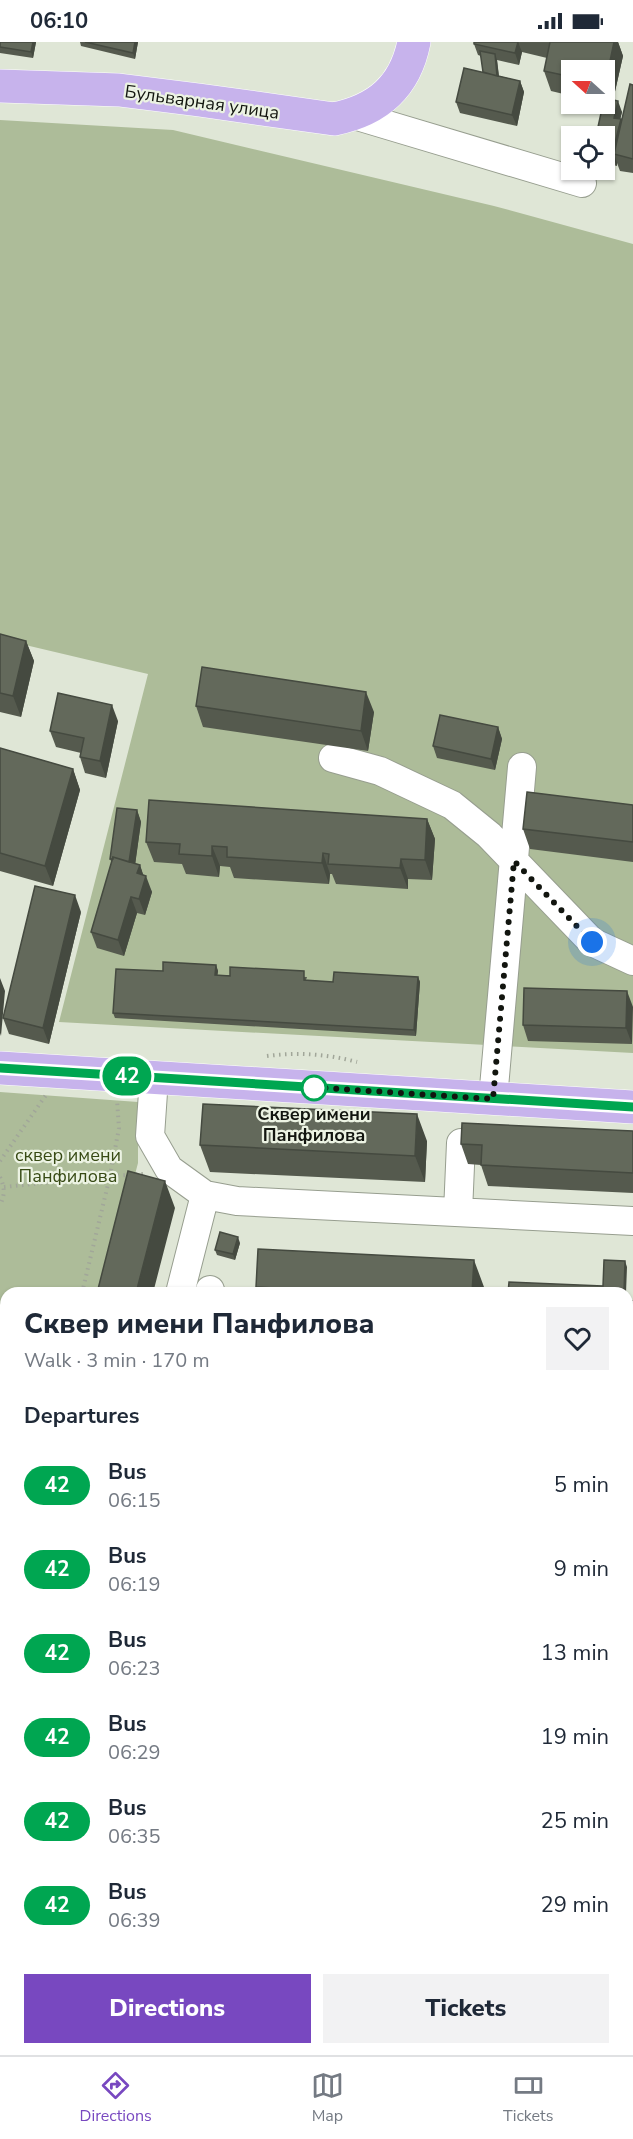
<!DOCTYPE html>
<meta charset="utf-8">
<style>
:root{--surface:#fff;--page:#f2f2f3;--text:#1f2937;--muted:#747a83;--line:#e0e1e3;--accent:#7848c0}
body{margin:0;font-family:"Nunito Sans",sans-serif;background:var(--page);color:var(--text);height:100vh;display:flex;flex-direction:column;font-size:22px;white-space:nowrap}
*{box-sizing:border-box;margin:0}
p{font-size:20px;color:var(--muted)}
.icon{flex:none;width:33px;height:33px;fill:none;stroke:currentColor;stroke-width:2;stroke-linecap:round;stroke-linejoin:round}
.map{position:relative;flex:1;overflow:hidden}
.sheet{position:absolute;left:0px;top:1245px;width:633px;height:768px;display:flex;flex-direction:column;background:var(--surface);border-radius:18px 18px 0 0;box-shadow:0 2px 4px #0004}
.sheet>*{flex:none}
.badge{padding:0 12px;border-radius:20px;font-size:21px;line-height:39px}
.needle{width:39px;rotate:291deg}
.controls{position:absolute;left:561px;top:18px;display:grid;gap:12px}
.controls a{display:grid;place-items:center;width:54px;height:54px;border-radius:0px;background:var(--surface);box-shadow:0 2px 4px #0004;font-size:30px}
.you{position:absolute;width:30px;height:30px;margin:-15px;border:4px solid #fff;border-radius:50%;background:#1a73e8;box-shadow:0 0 0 9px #1a73e833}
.map>.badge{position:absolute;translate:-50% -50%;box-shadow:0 0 0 3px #fff}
h2{padding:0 24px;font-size:22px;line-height:54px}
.round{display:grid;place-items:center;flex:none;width:63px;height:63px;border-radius:0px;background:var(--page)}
.summary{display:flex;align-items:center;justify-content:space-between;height:102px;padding:0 24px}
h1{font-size:28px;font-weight:800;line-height:45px}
.primary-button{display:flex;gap:12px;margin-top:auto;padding:12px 24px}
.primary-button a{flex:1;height:69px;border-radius:0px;background:var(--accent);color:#fff;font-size:24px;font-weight:800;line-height:69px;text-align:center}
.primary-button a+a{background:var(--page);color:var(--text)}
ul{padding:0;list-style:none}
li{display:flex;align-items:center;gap:18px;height:84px;padding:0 24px}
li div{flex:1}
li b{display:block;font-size:22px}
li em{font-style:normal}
li .badge{min-width:66px;font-weight:700;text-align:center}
.status{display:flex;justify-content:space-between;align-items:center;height:42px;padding:0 30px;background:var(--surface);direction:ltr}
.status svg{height:16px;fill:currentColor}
.dock{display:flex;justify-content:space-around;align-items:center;height:84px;border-top:2px solid var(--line);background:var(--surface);font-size:16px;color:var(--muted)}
.dock a{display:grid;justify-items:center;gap:3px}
.dock .current{color:var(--accent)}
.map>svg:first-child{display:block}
.green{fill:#adbc99}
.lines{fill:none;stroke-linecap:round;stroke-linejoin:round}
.minor-casing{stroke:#979e8f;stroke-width:30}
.major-casing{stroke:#fff;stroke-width:34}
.path{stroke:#a1a699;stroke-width:4;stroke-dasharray:1.5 4.5;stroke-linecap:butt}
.minor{stroke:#fff;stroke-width:28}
.major{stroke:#c7b3ec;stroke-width:33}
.tram{stroke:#71766b;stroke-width:1.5}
.wall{fill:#555a4e}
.shaded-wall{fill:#454a40}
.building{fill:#63695b;stroke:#454a40;stroke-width:1.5}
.line-casing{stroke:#fff;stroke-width:14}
.line{stroke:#00a651;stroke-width:9}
.walk{stroke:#12150f;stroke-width:6;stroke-dasharray:0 10.8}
.stop-dot{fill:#fff;stroke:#00a651;stroke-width:3}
.labels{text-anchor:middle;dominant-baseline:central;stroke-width:4.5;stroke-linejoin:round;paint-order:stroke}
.street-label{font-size:18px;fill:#12150f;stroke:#ecf3e3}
.stop-label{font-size:18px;font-weight:bold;fill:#12150f;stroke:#ecf3e3}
.park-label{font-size:18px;fill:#374a14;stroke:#ecf3e3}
</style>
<div class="status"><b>06:10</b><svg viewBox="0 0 49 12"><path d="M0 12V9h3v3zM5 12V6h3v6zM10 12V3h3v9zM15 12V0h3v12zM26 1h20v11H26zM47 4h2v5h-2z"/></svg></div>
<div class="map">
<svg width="633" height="2013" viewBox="0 0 633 2013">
<rect width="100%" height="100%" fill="#dfe6d6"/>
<path class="green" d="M0,78L173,88L494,164L633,202V1011L59,980L148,632L0,597Z
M0,1050L138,1060V1121L104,1251H6V1453L0,1452Z"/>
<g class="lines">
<g class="minor-casing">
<path id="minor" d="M354,73L582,141
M333,716L380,729L452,763L489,793L592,900L633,919
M154,1036L150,1094L169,1127L205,1153L237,1159L633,1179
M493,1057L522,725
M458,1170L461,1101
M180,1251L205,1153
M209,1251L210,1248
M627,1277L633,1273
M627,1385L633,1386
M0,1527L6,1530
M627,1564L633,1565
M627,1684L633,1685
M627,1942L633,1914
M0,1994L6,1961
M486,2013L487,2007
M612,2013L613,2007"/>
</g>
<g class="major-casing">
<path id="major" d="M0,44L119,48L199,58L334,77C378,68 405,45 414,0
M0,1026L633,1065"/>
</g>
<path class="path" d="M267,1014C298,1010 327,1012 357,1020
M0,1119L46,1053
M0,1135C5,1146 5,1153 0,1163
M4,1145L110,1134L144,1132
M82,1251L110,1134L119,1086L117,1058
M0,1328L6,1353
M627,1435L633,1431
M0,1447L6,1450
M0,1704L6,1703
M627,1763L633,1765"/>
<use href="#minor" class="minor"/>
<use href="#major" class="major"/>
<path class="tram" d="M0,1588L6,1590
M0,1603L6,1604
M627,1719L633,1720
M627,1732L633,1733"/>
</g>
<path class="wall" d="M0,0H36L33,16L0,11Z
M80,0H138L135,17L81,4Z
M474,0H618L623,14L613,58L622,70L620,77L622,80L633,43V131L620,129L617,121V124L604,121V28H572V54L551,49L544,29L547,16L522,10L519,23L497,18L499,34L520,39L524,50L517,84L460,71L456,60L483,30L481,14L478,13L474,2Z
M0,592L26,599L34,619L21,675L0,670Z
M196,664L374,670L368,709L203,685Z
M118,679L106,736L85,731L80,715L81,711L56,705L50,689Z
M498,685L502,697L495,728L437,716L433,704Z
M0,706L73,727L80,748L53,844L0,829Z
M633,763V820L530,807L523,787Z
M137,768L141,780L135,822L140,823L143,833L152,850L145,873L137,871L124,914L97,906L91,890L112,821L110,817Z
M427,777L435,797L432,838L408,837V847L336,842L332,832H330L329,842L234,836L230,825L220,824L219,835L186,832L182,822L154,820L146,800Z
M81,870L49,1002L9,992L3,976Z
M216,923L218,929L217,933L307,935L306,938L333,940L418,935L420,940L416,994L115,976L113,971L163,929Z
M627,949L632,1002L528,999L523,983Z
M633,1089V1151L488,1144L481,1123L468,1122L461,1102Z
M427,1099L425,1140L210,1130L200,1103Z
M240,1201L235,1218L217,1213L215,1208Z
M256,1245H484L483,1251H258Z
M627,1303L633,1304V1367L627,1366Z
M627,1439L633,1440V1502L627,1500Z
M0,1472L6,1474V1500L0,1499Z
M627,1582L633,1583V1639L627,1638Z"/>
<path class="shaded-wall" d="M33,0H36L33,16L31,10Z
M135,0H138L135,17L133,11Z
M518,0L522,10L519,23L515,11Z
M614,0H618L623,14L612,63L605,43Z
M495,12L497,18L500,45L498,39Z
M520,39L524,50L517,84L512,73Z
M618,59L622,70L618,87L614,76Z
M621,77L625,88L614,112L617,121V124L612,113Z
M26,599L34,619L21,675L13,654Z
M366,650L374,670L368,709L361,689Z
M112,663L118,679L106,736L100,719Z
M498,685L502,697L495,728L491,717Z
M73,727L80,748L53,844L45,824Z
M137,768L141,780L134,831L129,820Z
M427,777L435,797L432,838L425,818Z
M212,804L220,824L219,835L212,814Z
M323,811L330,832L329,842L322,821Z
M401,817L408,837V847L400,826Z
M140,823L145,838L146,834L152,850L145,873L139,857L137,831Z
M75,853L81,870L49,1002L43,986Z
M131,855L137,871L124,914L118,898Z
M216,923L218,929L217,938L215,933Z
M418,935L420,940L416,994L414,988Z
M0,936L5,949L1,994L0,991Z
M627,949L633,965L632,1002L626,986Z
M417,1072L427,1099L425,1140L415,1114Z
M165,1139L175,1166L153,1251H136Z
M238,1195L240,1201L235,1218L233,1212Z
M474,1218L484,1245L483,1251H472Z
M625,1219L627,1225L626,1251H624Z
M6,1630V1641L0,1655V1644Z
M5,1748L6,1758L0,1782V1768Z
M435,2007H447L445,2013H434Z
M573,2007H585L583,2013H572Z"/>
<path class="building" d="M0,0H33L31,10L0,5Z
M85,0H135L133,11Z
M474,0H518L515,11L474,2Z
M550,0H614L605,43L604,28H572V35L544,29Z
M480,9L495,12L497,34L483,30Z
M464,26L520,39L512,73L456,60Z
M630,42L633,43V117L614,112Z
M605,56L618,59L614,76L621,77L612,113L604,111V94H596L603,62H604Z
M0,592L26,599L13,654L0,651Z
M202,625L366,650L361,689L196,664Z
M58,651L112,663L100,719L80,715L84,696L50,689Z
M440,673L498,685L491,717L433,704Z
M0,706L73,727L45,824L0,811Z
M527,750L633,763V800L523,787Z
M149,758L427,777L425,818L401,817L400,826L328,822L329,812L323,811L322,821L227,815V805L212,804V814L179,812L180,802L146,800Z
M117,766L137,768L129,820L113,815V817H110Z
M113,815L140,823L137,831L146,834L139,857L131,855L118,898L91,890Z
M35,844L75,853L43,986L3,976Z
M163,920L216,923L215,933L230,934V925L304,929V938L333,940L334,930L418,935L414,988L113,971L116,927L163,929Z
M524,946L627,949L626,986L523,983Z
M203,1062L417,1072L415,1114L200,1103Z
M462,1081L633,1089V1131L481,1123L482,1103L461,1102Z
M128,1129L165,1139L136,1251H97Z
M220,1190L238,1195L233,1212L215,1208Z
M258,1207L474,1218L472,1251H370L256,1245Z
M604,1218L625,1219L624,1251H508L509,1240L603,1244Z
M627,1303L633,1304V1348L627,1347Z
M627,1439L633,1440V1483L627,1482Z
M0,1472L6,1474V1495L0,1494Z
M627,1582L633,1583V1624L627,1623Z
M0,1606L6,1608V1630L0,1644Z
M0,1746L5,1748L0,1768Z
M11,2007H435L434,2013H9Z
M513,2007H573L572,2013H512Z"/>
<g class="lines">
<g class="line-casing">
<path id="line" d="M0,1026L633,1065"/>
</g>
<use href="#line" class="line"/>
<path class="walk" d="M314,1046L309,1045L493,1057L514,819L592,900"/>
</g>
<circle class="stop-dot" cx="314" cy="1046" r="12"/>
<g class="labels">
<g class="street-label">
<text transform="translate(202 60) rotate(8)">Бульварная улица</text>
</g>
<g class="stop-label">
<text x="314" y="1072">Сквер имени<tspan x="314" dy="21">Панфилова</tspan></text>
</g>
<g class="park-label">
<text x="68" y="1113">сквер имени<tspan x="68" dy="21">Панфилова</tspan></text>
</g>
</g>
</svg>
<div class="controls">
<a><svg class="needle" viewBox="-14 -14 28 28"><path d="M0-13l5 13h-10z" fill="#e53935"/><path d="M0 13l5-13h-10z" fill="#747a83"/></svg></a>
<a><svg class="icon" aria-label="locate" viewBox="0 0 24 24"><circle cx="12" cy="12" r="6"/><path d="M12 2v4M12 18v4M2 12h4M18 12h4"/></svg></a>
</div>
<div class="you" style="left:592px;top:900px"></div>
<b class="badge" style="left:127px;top:1034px;background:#00a651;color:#fff">42</b>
<section class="sheet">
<div class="summary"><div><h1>Сквер имени Панфилова</h1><p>Walk · 3 min · 170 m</p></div><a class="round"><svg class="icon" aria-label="heart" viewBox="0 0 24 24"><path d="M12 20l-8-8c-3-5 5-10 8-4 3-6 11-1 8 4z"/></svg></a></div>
<h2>Departures</h2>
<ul>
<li><span class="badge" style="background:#00a651;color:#fff">42</span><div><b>Bus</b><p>06:15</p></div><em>5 min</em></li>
<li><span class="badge" style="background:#00a651;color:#fff">42</span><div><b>Bus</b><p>06:19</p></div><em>9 min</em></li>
<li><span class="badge" style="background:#00a651;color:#fff">42</span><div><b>Bus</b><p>06:23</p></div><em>13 min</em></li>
<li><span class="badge" style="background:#00a651;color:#fff">42</span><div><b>Bus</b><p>06:29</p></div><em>19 min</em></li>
<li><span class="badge" style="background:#00a651;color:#fff">42</span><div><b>Bus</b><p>06:35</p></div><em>25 min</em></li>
<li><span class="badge" style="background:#00a651;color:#fff">42</span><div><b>Bus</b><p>06:39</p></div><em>29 min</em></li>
</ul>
<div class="primary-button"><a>Directions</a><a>Tickets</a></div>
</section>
</div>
<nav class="dock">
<a class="current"><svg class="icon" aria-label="directions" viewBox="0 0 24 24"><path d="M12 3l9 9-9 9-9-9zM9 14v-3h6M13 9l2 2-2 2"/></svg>Directions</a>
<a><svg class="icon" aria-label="map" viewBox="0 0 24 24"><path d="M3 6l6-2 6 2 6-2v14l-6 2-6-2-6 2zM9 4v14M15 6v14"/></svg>Map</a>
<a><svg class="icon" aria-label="tickets" viewBox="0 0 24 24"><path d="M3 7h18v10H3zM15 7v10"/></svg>Tickets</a>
</nav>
